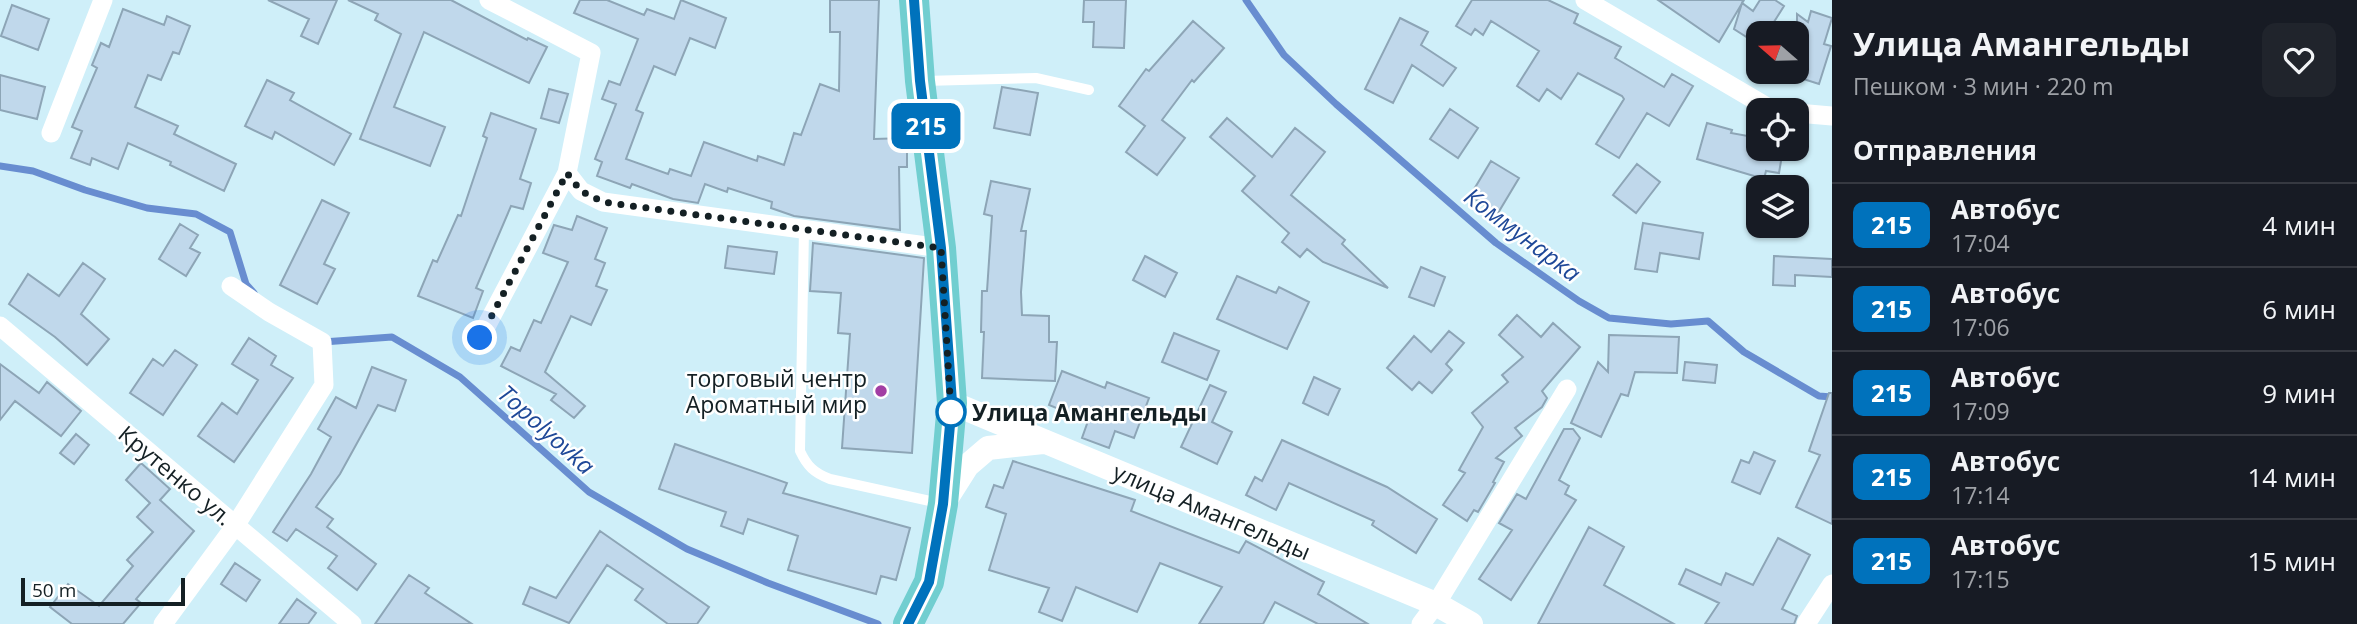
<!DOCTYPE html>
<html lang="ru">
<meta charset="utf-8">
<style>
:root{--surface:#171b24;--page:#20242c;--text:#f1f3f6;--muted:#9ea1a6;--line:#363941}
body{margin:0;font-family:"Open Sans",sans-serif;background:var(--page);color:var(--text);height:100vh;display:flex;flex-direction:column;font-size:26px;white-space:nowrap}
*{box-sizing:border-box;margin:0}
p{font-size:23px;color:var(--muted)}
.icon{flex:none;width:38px;height:38px;fill:none;stroke:currentColor;stroke-width:2;stroke-linecap:round;stroke-linejoin:round}
.map{position:relative;flex:1;overflow:hidden}
.side{display:flex;flex-direction:column;background:var(--surface);width:525px}
.side>*{flex:none}
.badge{padding:0 14px;border-radius:10px;font-size:24px;line-height:46px}
.needle{width:46px;rotate:290deg}
.buttons{position:absolute;left:1746px;top:21px;display:grid;gap:14px}
.buttons a{display:grid;place-items:center;width:63px;height:63px;border-radius:14px;background:var(--surface);box-shadow:0 2px 5px #0004;font-size:35px}
.scale{position:absolute;left:21px;bottom:18px;width:164px;box-sizing:border-box;padding-left:7px;border:4px solid #142024;border-top:0;font-size:19px;line-height:24px;white-space:nowrap;color:#142024;-webkit-text-stroke:5px #fff;paint-order:stroke}
.you{position:absolute;width:35px;height:35px;margin:-18px;border:5px solid #fff;border-radius:50%;background:#1a73e8;box-shadow:0 0 0 10px #1a73e833}
.map>.badge{position:absolute;translate:-50% -50%;box-shadow:0 0 0 4px #fff}
h2{padding:0 21px;font-size:26px;line-height:63px}
.round{display:grid;place-items:center;flex:none;width:74px;height:74px;border-radius:14px;background:var(--page)}
.summary{display:flex;align-items:center;justify-content:space-between;height:119px;padding:0 21px}
h1{font-size:33px;font-weight:700;line-height:52px}
ul{padding:0;list-style:none}
li{display:flex;align-items:center;gap:21px;height:84px;padding:0 21px;border-top:2px solid var(--line)}
li div{flex:1}
li b{display:block;font-size:26px}
li em{font-style:normal}
li .badge{min-width:77px;font-weight:700;text-align:center}
main{display:flex;flex:1;min-height:0}
.map>svg:first-child{display:block}
.lines{fill:none;stroke-linecap:round;stroke-linejoin:round}
.stream{stroke:#688dd0;stroke-width:7}
.building{fill:#c0d8eb;stroke:#8da5b6;stroke-width:2}
.service{stroke:#fff;stroke-width:10}
.minor{stroke:#fff;stroke-width:19}
.tertiary{stroke:#fff;stroke-width:24}
.primary{stroke:#71ced0;stroke-width:30}
.line-casing{stroke:#fff;stroke-width:16}
.line{stroke:#0072bc;stroke-width:10}
.walk{stroke:#142024;stroke-width:7;stroke-dasharray:0 12.6}
.poi-dot{fill:#a23ea4;stroke:#fff;stroke-width:2.5}
.stop-dot{fill:#fff;stroke:#0072bc;stroke-width:3.5}
.labels{text-anchor:middle;dominant-baseline:central;stroke-width:5;stroke-linejoin:round;paint-order:stroke}
.poi-label{font-size:23px;fill:#142024;stroke:#fff;text-anchor:end}
.stop-label{font-size:23px;font-weight:bold;fill:#142024;stroke:#fff;text-anchor:start}
.street-label{font-size:23px;fill:#142024;stroke:#fff}
.water-label{font-size:24px;font-style:italic;fill:#1e4898;stroke:#fff}
</style>
<main>
<div class="map">
<svg width="1832" height="624" viewBox="0 0 1832 624">
<rect width="100%" height="100%" fill="#cfeff9"/>
<g class="lines">
<path class="stream" d="M1246,0L1284,55L1336,104L1496,243L1579,301L1609,318L1671,324L1708,321L1744,352L1819,396L1832,397
M0,166L33,171L85,190L147,208L196,214L230,232L246,284L254,293
M323,342L392,337L460,377L589,492L687,549L768,583L878,624"/>
</g>
<path class="building" d="M268,0H337L318,44L301,36L309,19Z
M348,0H451L527,40L528,38L547,47L529,83L424,32L394,107L445,127L430,166L360,139L401,34L375,20L378,14Z
M580,0H607L644,15L647,9L674,19L681,0L726,18L715,48L690,38L675,75L654,66L636,110L643,113L626,159L668,174L670,169L691,176L704,142L757,161L758,156L784,165L794,133L801,135L820,84L839,91L840,32H830V0H879L874,139L907,138V167H899L900,230L794,216L771,208L772,202L728,188L727,192L705,184L698,203L673,199L632,184L630,188L597,176L602,162L595,159L616,104L602,99L609,81L620,85L638,39L574,13Z
M1084,0H1126L1124,48L1093,47L1094,22H1083Z
M1472,0H1548L1578,14L1574,23L1621,47L1615,58L1664,87L1672,74L1693,86L1669,126L1647,113L1619,158L1596,144L1624,99L1622,96L1578,73L1561,99L1547,89L1539,101L1517,86L1539,51L1491,21L1483,35L1475,29L1471,35L1456,26Z
M1658,0H1744L1719,42Z
M1760,0H1775L1784,6L1767,33H1759V45L1734,29L1742,3L1753,11Z
M12,5L49,19L38,50L1,36Z
M123,9L164,25L167,16L190,26L179,54L173,52L161,80L148,75L135,107L178,126L174,134L236,164L224,191L170,165L171,162L128,143L118,169L92,158L90,165L71,158L82,131L72,127L97,68L92,65L101,43L109,47Z
M1811,11L1832,18L1824,44L1831,46L1819,84L1797,77V14L1808,22Z
M1400,18L1428,32L1421,45L1456,68L1443,86L1412,65L1393,103L1365,89Z
M1193,21L1224,48L1194,82L1192,80L1162,120L1185,138L1157,175L1126,152L1145,126L1119,106L1146,69L1149,71Z
M0,75L45,87L37,119L0,110Z
M267,80L294,93L290,100L351,134L334,165L275,132L272,139L245,126Z
M1002,87L1038,93L1030,135L994,128Z
M549,89L568,94L559,123L541,118Z
M1450,109L1478,128L1458,158L1430,139Z
M491,113L536,129L520,179L531,183L523,209L511,206L476,288L483,291L473,318L418,296L433,260L437,262L458,215L461,216L487,138L483,136Z
M1227,118L1272,157L1295,128L1325,152L1291,195L1345,240L1342,244L1388,288L1323,262L1307,249L1300,257L1282,242L1289,233L1242,191L1255,176L1210,137Z
M1707,123L1732,130L1731,133L1759,138V149H1783L1779,173L1766,171L1764,179L1697,159Z
M1491,161L1519,178L1498,213L1470,196Z
M1637,164L1660,182L1636,213L1613,195Z
M991,181L1030,189L1021,231H1026L1021,292L1022,315L1049,316V342H1057L1055,381L982,378L984,332H981L982,291H987L992,216L984,214Z
M322,200L349,213L324,264L335,269L317,304L280,285Z
M577,216L607,228L595,259L605,263L596,286L607,290L591,325L571,316L545,372L585,406L574,418L551,400L556,394L501,366L511,347L520,351L534,320L541,323L568,262L543,253L554,225L572,230Z
M1643,223L1703,233L1699,259L1660,253L1657,272L1635,269Z
M180,224L198,235L190,248L200,253L186,276L159,259Z
M813,243L924,258L912,453L842,448L850,334L838,333L841,293L810,291Z
M728,246L777,252L774,274L725,268Z
M1145,256L1177,273L1165,297L1133,280Z
M1774,256L1832,259V277L1795,275V286L1773,285Z
M83,263L105,279L81,314L109,339L87,365L55,337L9,304L28,274L59,296Z
M1421,267L1445,277L1434,306L1409,297Z
M1237,276L1276,293L1279,287L1309,302L1287,349L1217,319Z
M1517,315L1541,337L1553,323L1580,347L1542,391L1547,398L1542,407L1515,428L1522,436L1496,458L1504,462L1493,482L1495,483L1478,512L1474,510L1467,521L1443,505L1465,473L1459,470L1483,427L1472,413L1508,382L1502,375L1523,357L1499,335Z
M1449,331L1464,343L1446,364L1452,370L1432,393L1419,382L1412,390L1387,368L1414,336L1431,352Z
M1174,333L1219,351L1207,380L1162,362Z
M1609,335L1679,337L1677,373L1635,372L1628,396L1621,394L1601,437L1571,423L1598,362L1608,372Z
M249,338L276,356L271,365L293,378L234,462L198,436L222,403L237,414L258,380L232,364Z
M175,350L197,365L163,415L130,393L153,359L163,366Z
M1685,362L1717,365L1715,383L1683,380Z
M0,364L39,393L47,382L81,411L61,436L15,401L0,420Z
M372,367L406,380L395,411L378,405L340,474L316,507L333,519L327,527L376,564L357,590L328,568L337,556L296,529L287,541L273,532L311,474L331,437L318,429L336,397L356,408Z
M1062,371L1105,388L1107,382L1149,398L1134,438L1115,431L1109,448L1082,438L1088,421L1049,405Z
M1314,377L1340,389L1328,415L1303,403Z
M1210,385L1226,392L1212,422L1232,432L1217,464L1181,447Z
M1829,393H1832V524L1796,507L1820,455L1809,451Z
M1564,429H1573L1580,438L1559,480L1569,486L1565,494L1576,500L1511,600L1479,579L1512,530L1499,523L1517,494L1526,499Z
M76,434L89,445L74,464L60,453Z
M1282,440L1387,487L1437,519L1416,553L1372,525L1374,521L1289,483L1276,510L1246,495L1255,477L1262,481Z
M675,444L787,483L783,493L910,528L896,580L881,576L876,594L788,570L798,536L748,519L743,534L721,526L726,512L659,489Z
M1754,452L1775,461L1760,494L1732,482L1741,460L1749,463Z
M1013,461L1135,500L1131,511L1239,553L1246,541L1324,582L1318,594L1368,624H1318L1275,602L1263,624H1199L1222,587L1160,563L1137,612L1076,587L1062,621L1039,612L1049,588L989,570L1006,514L986,507L994,485L1003,488Z
M141,463L170,489L160,500L194,531L136,599L141,603L123,624H72L50,607L68,584L99,606L133,566L127,560L153,532L137,517L150,503L126,480Z
M1589,527L1624,547L1604,585L1674,624H1538Z
M600,531L709,607L697,624H668L635,600L643,589L607,565L569,623L523,604L530,587L556,598Z
M1778,538L1810,555L1782,609L1797,616L1794,624H1705L1719,603L1679,584L1686,569L1721,585L1726,573L1753,585Z
M235,563L260,580L246,601L221,584Z
M409,575L429,588L425,593L472,624H375Z
M297,599L316,613L308,624H279Z"/>
<g class="lines">
<path class="service" d="M924,81L1036,78L1089,90
M804,229L800,451C807,466 814,473 830,479L939,503"/>
<path class="minor" d="M1585,0L1772,110
M1797,113L1832,116
M51,133L103,0
M567,173L581,191L603,202L941,248
M0,326L352,624
M480,338L567,173L591,53L489,0
M163,624L235,526L324,385L322,342L269,312L231,286
M1421,624L1436,604L1567,389
M1806,624L1832,584"/>
<path class="tertiary" d="M952,403L1436,604L1471,624
M943,504L967,466L988,448L1043,442"/>
<path class="primary" d="M908,624L929,582L943,504L952,403L941,248L920,81L914,0"/>
</g>
<g class="lines">
<g class="line-casing">
<path id="line" d="M908,624L929,582L943,504L952,402L941,248L920,81L914,0"/>
</g>
<use href="#line" class="line"/>
<path class="walk" d="M480,338L567,173L581,191L603,202L941,248L951,412"/>
</g>
<circle class="poi-dot" cx="881" cy="391" r="7"/>
<circle class="stop-dot" cx="951" cy="412" r="14"/>
<g class="labels">
<g class="poi-label">
<text x="867" y="378">торговый чентр<tspan x="867" dy="26">Ароматный мир</tspan></text>
</g>
<g class="stop-label">
<text x="972" y="412">Улица Амангельды</text>
</g>
<g class="street-label">
<text transform="translate(176 475) rotate(40)">Крутенко ул.</text>
<text transform="translate(1212 511) rotate(23)">улица Амангельды</text>
</g>
<g class="water-label">
<text transform="translate(1523 234) rotate(37)">Коммунарка</text>
<text transform="translate(547 429) rotate(42)">Topolyovka</text>
</g>
</g>
</svg>
<div class="buttons">
<a><svg class="needle" viewBox="-14 -14 28 28"><path d="M0-13l5 13h-10z" fill="#e53935"/><path d="M0 13l5-13h-10z" fill="#9ea1a6"/></svg></a>
<a><svg class="icon" aria-label="locate" viewBox="0 0 24 24"><circle cx="12" cy="12" r="6"/><path d="M12 2v4M12 18v4M2 12h4M18 12h4"/></svg></a>
<a><svg class="icon" aria-label="layers" viewBox="0 0 24 24"><path d="M12 4l9 5-9 5-9-5zM3 14l9 5 9-5"/></svg></a>
</div>
<div class="scale">50 m</div>
<div class="you" style="left:480px;top:338px"></div>
<b class="badge" style="left:926px;top:126px;background:#0072bc;color:#fff">215</b>
</div>
<section class="side">
<div class="summary"><div><h1>Улица Амангельды</h1><p>Пешком · 3 мин · 220 m</p></div><a class="round"><svg class="icon" aria-label="heart" viewBox="0 0 24 24"><path d="M12 20l-8-8c-3-5 5-10 8-4 3-6 11-1 8 4z"/></svg></a></div>
<h2>Отправления</h2>
<ul>
<li><span class="badge" style="background:#0072bc;color:#fff">215</span><div><b>Автобус</b><p>17:04</p></div><em>4 мин</em></li>
<li><span class="badge" style="background:#0072bc;color:#fff">215</span><div><b>Автобус</b><p>17:06</p></div><em>6 мин</em></li>
<li><span class="badge" style="background:#0072bc;color:#fff">215</span><div><b>Автобус</b><p>17:09</p></div><em>9 мин</em></li>
<li><span class="badge" style="background:#0072bc;color:#fff">215</span><div><b>Автобус</b><p>17:14</p></div><em>14 мин</em></li>
<li><span class="badge" style="background:#0072bc;color:#fff">215</span><div><b>Автобус</b><p>17:15</p></div><em>15 мин</em></li>
</ul>
</section>
</main>
